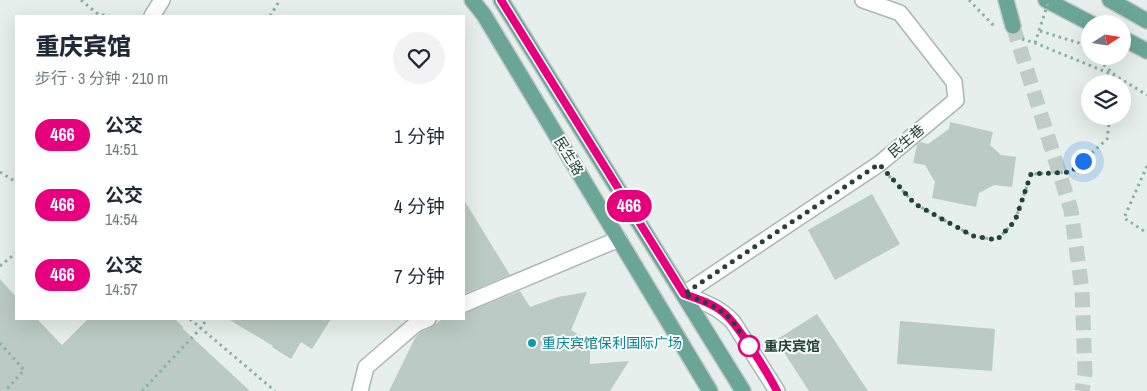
<!DOCTYPE html>
<html lang="zh">
<meta charset="utf-8">
<style>
:root{--surface:#fff;--page:#f2f2f3;--text:#1f2937;--muted:#747a83}
body{margin:0;font-family:"Archivo Narrow","Noto Sans SC",sans-serif;background:var(--page);color:var(--text);height:100vh;display:flex;flex-direction:column;font-size:19px;white-space:nowrap}
*{box-sizing:border-box;margin:0}
p{font-size:16px;color:var(--muted)}
.icon{flex:none;width:28px;height:28px;fill:none;stroke:currentColor;stroke-width:2;stroke-linecap:round;stroke-linejoin:round}
.map{position:relative;flex:1;overflow:hidden}
.side{position:absolute;left:15px;top:15px;width:450px;height:305px;display:flex;flex-direction:column;background:var(--surface);border-radius:0px;box-shadow:0 5px 20px #0002}
.side>*{flex:none}
.badge{padding:0 10px;border-radius:16px;font-size:18px;line-height:32px}
.needle{width:32px;rotate:78deg}
.tools{position:absolute;left:1081px;top:15px;display:grid;gap:10px}
.tools a{display:grid;place-items:center;width:50px;height:50px;border-radius:50%;background:var(--surface);box-shadow:0 5px 20px #0002;font-size:25px}
.you{position:absolute;width:25px;height:25px;margin:-12px;border:4px solid #fff;border-radius:50%;background:#1a73e8;box-shadow:0 0 0 8px #1a73e833}
.map>.badge{position:absolute;translate:-50% -50%;box-shadow:0 0 0 2px #fff}
.round{display:grid;place-items:center;flex:none;width:52px;height:52px;border-radius:26px;background:var(--page)}
.summary{display:flex;align-items:center;justify-content:space-between;height:85px;padding:0 20px}
h1{font-size:24px;font-weight:800;line-height:38px}
ul{padding:0;list-style:none}
li{display:flex;align-items:center;gap:15px;height:70px;padding:0 20px}
li div{flex:1}
li b{display:block;font-size:19px}
li em{font-style:normal}
li .badge{min-width:55px;font-weight:700;text-align:center}
.map>svg:first-child{display:block}
.building{fill:#bbcac4}
.lines{fill:none;stroke-linecap:round;stroke-linejoin:round}
.major-tunnel{stroke:#bfccc8;stroke-width:15;stroke-dasharray:15 8;stroke-linecap:butt}
.minor-casing{stroke:#a8b8b2;stroke-width:18}
.major-casing{stroke:#c2cac8;stroke-width:18}
.path{stroke:#86b3a5;stroke-width:3;stroke-dasharray:2.5 4;stroke-linecap:butt}
.minor{stroke:#fff;stroke-width:15}
.major{stroke:#6aa596;stroke-width:15}
.path-bridge{stroke:#86b3a5;stroke-width:3;stroke-dasharray:2.5 4;stroke-linecap:butt}
.line-casing{stroke:#fff;stroke-width:11}
.line{stroke:#e6007e;stroke-width:8}
.walk{stroke:#24423a;stroke-width:5;stroke-dasharray:0 9}
.culture-dot{fill:#0f9aa8;stroke:#f7fbf9;stroke-width:2}
.stop-dot{fill:#fff;stroke:#e6007e;stroke-width:2.5}
.labels{text-anchor:middle;dominant-baseline:central;stroke-width:4;stroke-linejoin:round;paint-order:stroke}
.street-label{font-size:14px;fill:#24423a;stroke:#f7fbf9}
.culture-label{font-size:14px;fill:#0d838f;stroke:#f7fbf9;text-anchor:start}
.stop-label{font-size:14px;font-weight:bold;fill:#24423a;stroke:#f7fbf9;text-anchor:start}
</style>
<div class="map">
<svg width="1147" height="391" viewBox="0 0 1147 391">
<rect width="100%" height="100%" fill="#e6efeb"/>
<path class="building" d="M950,122L993,132L990,145L1001,155L1016,157L1012,187L994,185L979,193L976,207L932,198L935,182L925,165L913,163L917,145L920,142L928,144L949,129Z
M872,194L900,244L835,280L808,230Z
M464,200L510,275L464,294Z
M0,279L16,297V319H37L62,345L88,319H175L183,327L182,328L250,391H0Z
M520,291L530,307L558,297L587,292L571,330L586,339L590,347V364L629,361L610,391H389L415,338L421,332L432,327L442,319H464V313Z
M817,314L868,391H809L776,340Z
M228,319H331L312,349L301,342L291,359L272,347L273,346Z
M900,321L995,329L992,371L897,364Z"/>
<g class="lines">
<path class="major-tunnel" d="M1013,26L1071,210L1082,290L1085,373L1082,391"/>
<g class="minor-casing">
<path id="minor" d="M152,16L162,0
M684,294L879,164L956,100L954,82L900,13L863,0
M684,294C703,302 719,307 733,322L777,391
M464,304L619,239
M360,391L366,367L416,324L428,319"/>
</g>
<g class="major-casing">
<path id="major" d="M472,0L484,15L710,391
M501,0L743,391
M1006,0L1013,26
M1046,0L1092,24
M1110,0L1147,21
M1122,38L1147,51"/>
</g>
<path class="path" d="M81,0L98,14L109,16
M969,0L995,27
M270,16L280,0
M1040,31L1079,43L1090,53
M1022,39L1035,43L1116,76L1147,95
M1094,56L1116,76L1115,84
M1147,166L1124,218L1147,233
M0,172L16,182
M889,176L915,204L973,236L997,240L1015,221L1031,174L1071,172L1107,139L1110,116
M0,266L16,253
M190,319L275,391
M0,343L24,370L5,391
M142,391L200,329L207,319"/>
<use href="#minor" class="minor"/>
<use href="#major" class="major"/>
<path class="path-bridge" d="M1035,43L1049,0"/>
</g>
<g class="lines">
<g class="line-casing">
<path id="line" d="M501,0L684,294C697,299 713,303 724,313C739,326 767,372 777,391"/>
</g>
<use href="#line" class="line"/>
<path class="walk" d="M749,346C743,338 739,330 733,322C721,307 702,301 684,294L879,164L915,204L973,236L997,240L1015,221L1031,174L1071,172L1083,161"/>
</g>
<circle class="culture-dot" cx="532" cy="343" r="5"/>
<circle class="stop-dot" cx="749" cy="346" r="10"/>
<g class="labels">
<g class="street-label">
<text transform="translate(906 141) rotate(-40)">民生巷</text>
<text transform="translate(569 156) rotate(59)">民生路</text>
</g>
<g class="culture-label">
<text x="542" y="343">重庆宾馆保利国际广场</text>
</g>
<g class="stop-label">
<text x="764" y="346">重庆宾馆</text>
</g>
</g>
</svg>
<div class="tools">
<a><svg class="needle" viewBox="-14 -14 28 28"><path d="M0-13l5 13h-10z" fill="#e53935"/><path d="M0 13l5-13h-10z" fill="#747a83"/></svg></a>
<a><svg class="icon" aria-label="layers" viewBox="0 0 24 24"><path d="M12 4l9 5-9 5-9-5zM3 14l9 5 9-5"/></svg></a>
</div>
<div class="you" style="left:1083px;top:161px"></div>
<b class="badge" style="left:629px;top:206px;background:#e6007e;color:#fff">466</b>
<section class="side">
<div class="summary"><div><h1>重庆宾馆</h1><p>步行 · 3 分钟 · 210 m</p></div><a class="round"><svg class="icon" aria-label="heart" viewBox="0 0 24 24"><path d="M12 20l-8-8c-3-5 5-10 8-4 3-6 11-1 8 4z"/></svg></a></div>
<ul>
<li><span class="badge" style="background:#e6007e;color:#fff">466</span><div><b>公交</b><p>14:51</p></div><em>1 分钟</em></li>
<li><span class="badge" style="background:#e6007e;color:#fff">466</span><div><b>公交</b><p>14:54</p></div><em>4 分钟</em></li>
<li><span class="badge" style="background:#e6007e;color:#fff">466</span><div><b>公交</b><p>14:57</p></div><em>7 分钟</em></li>
</ul>
</section>
</div>
